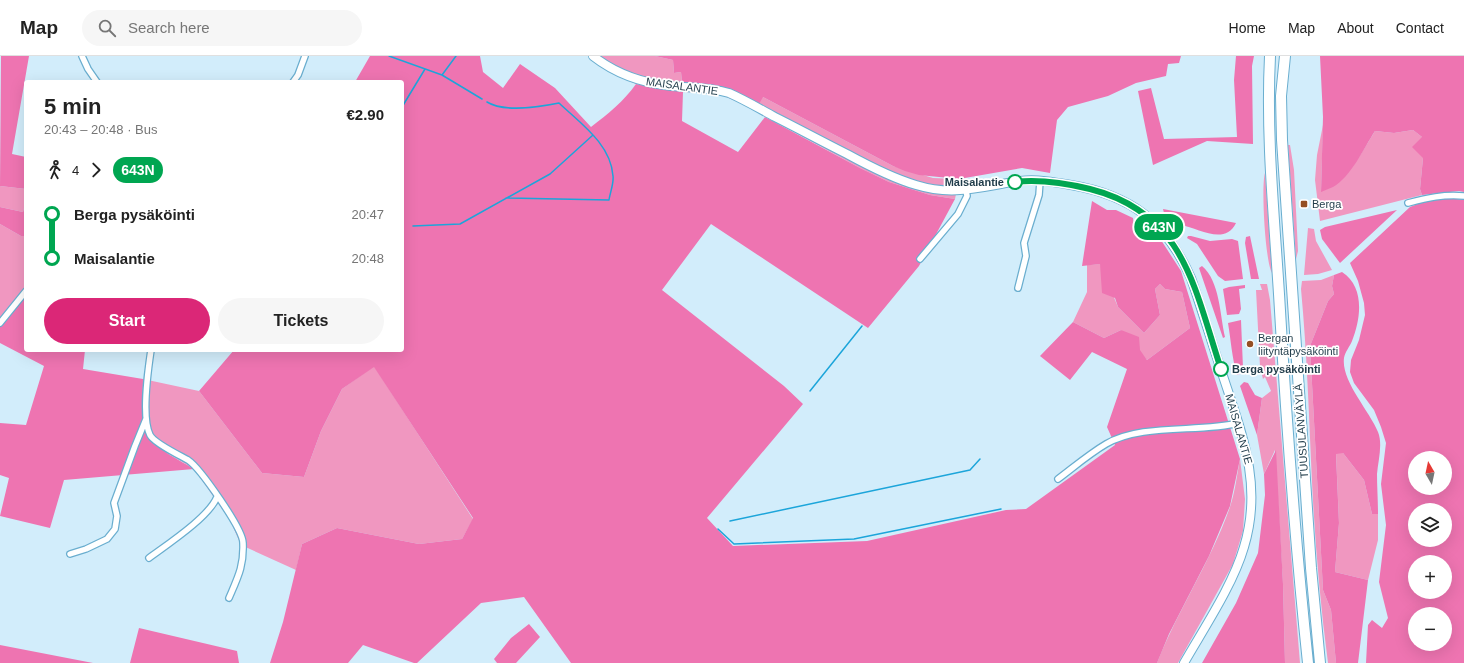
<!DOCTYPE html>
<meta charset="utf-8">
<style>
:root{--surface:#fff;--page:#f6f6f6;--text:#222;--muted:#767676;--line:#e0e0e0;--accent:#db2777}
body{margin:0;font-family:Helvetica,sans-serif;background:var(--page);color:var(--text);height:100vh;display:flex;flex-direction:column;font-size:15px;white-space:nowrap}
*{box-sizing:border-box;margin:0}
p{font-size:13px;color:var(--muted)}
.icon{flex:none;width:22px;height:22px;fill:none;stroke:currentColor;stroke-width:2;stroke-linecap:round;stroke-linejoin:round}
.map{position:relative;flex:1;overflow:hidden}
.side{position:absolute;left:24px;top:24px;width:380px;height:272px;display:flex;flex-direction:column;background:var(--surface);border-radius:4px;box-shadow:0 4px 16px #0002}
.side>*{flex:none}
.badge{padding:0 8px;border-radius:13px;font-size:14px;line-height:26px}
.needle{width:26px;rotate:351deg}
.buttons{position:absolute;left:1408px;top:395px;display:grid;gap:8px}
.buttons a{display:grid;place-items:center;width:44px;height:44px;border-radius:50%;background:var(--surface);box-shadow:0 4px 16px #0002;font-size:20px}
.map>.badge{position:absolute;translate:-50% -50%;box-shadow:0 0 0 2px #fff}
.legs{display:flex;align-items:center;gap:6px;height:44px;padding:0 20px;font-size:13px}
.legs p{margin-inline-start:auto}
.overview{display:flex;align-items:center;justify-content:space-between;height:68px;padding:0 20px}
h1{font-size:22px;font-weight:800;line-height:30px}
.button{display:flex;gap:8px;margin-top:auto;padding:8px 20px}
.button a{flex:1;height:46px;border-radius:24px;background:var(--accent);color:#fff;font-size:16px;font-weight:800;line-height:46px;text-align:center}
.button a+a{background:var(--page);color:var(--text)}
ul{padding:0 20px;list-style:none}
li{display:flex;align-items:center;gap:14px;height:44px;font-size:15px}
li i{display:grid;place-items:center;width:6px;height:100%;margin:0 5px;background:currentColor}
li i::after{content:'';width:10px;height:10px;margin:-5px;border:3px solid;border-radius:50%;background:var(--surface)}
li p{margin-inline-start:auto}
li:first-child i{background:linear-gradient(#0000 50%,currentColor 0)}
li:last-child i{background:linear-gradient(currentColor 50%,#0000 0)}
header{display:flex;align-items:center;gap:24px;box-sizing:border-box;height:56px;padding:0 20px;background:var(--surface);border-bottom:1px solid var(--line)}
header strong{font-size:19px}
nav{display:flex;gap:22px;margin-inline-start:auto;font-size:14px}
.search{width:280px;height:36px;background:var(--page);display:flex;align-items:center;gap:10px;box-sizing:border-box;padding:0 14px;border-radius:22px;color:var(--muted);font-size:15px}
.map>svg:first-child{display:block}
.green{fill:#f097c0}
.forest{fill:#ee74b1;fill-rule:evenodd}
.lines{fill:none;stroke-linecap:round;stroke-linejoin:round}
.stream{stroke:#1ca5da;stroke-width:1.5}
.street-casing{stroke:#6aaecf;stroke-width:8}
.secondary-casing{stroke:#6aaecf;stroke-width:10}
.highway-casing{stroke:#6aaecf;stroke-width:12}
.street{stroke:#fff;stroke-width:5.5}
.secondary{stroke:#fff;stroke-width:8}
.highway{stroke:#fff;stroke-width:10}
.line-1-casing{stroke:#fff;stroke-width:9}
.line-1{stroke:#00a651;stroke-width:6}
.stop-1-dot{fill:#fff;stroke:#00a651;stroke-width:2}
.poi-dot{fill:#944f23;stroke:#fff;stroke-width:1.5}
.labels{text-anchor:middle;dominant-baseline:central;stroke-width:3.5;stroke-linejoin:round;paint-order:stroke}
.street-label{font-size:11px;fill:#1f3b49;stroke:#fff}
.stop-label{font-size:11px;font-weight:bold;fill:#1f3b49;stroke:#fff;text-anchor:end}
.poi-label{font-size:11px;fill:#1f3b49;stroke:#fff;text-anchor:start}
</style>
<header>
<strong>Map</strong>
<div class="search"><svg class="icon" aria-label="search" viewBox="0 0 24 24"><circle cx="10" cy="10" r="6"/><path d="M15 15l6 6"/></svg>Search here</div>
<nav><a>Home</a><a>Map</a><a>About</a><a>Contact</a></nav>
</header>
<div class="map">
<svg width="1464" height="607" viewBox="0 0 1464 607">
<rect width="100%" height="100%" fill="#d2edfb"/>
<path class="green" d="M589,0H655L673,4L674,17L681,16L682,26L714,29L734,35L763,41L893,110L933,122L959,123L955,143L930,139L889,126L860,112L743,48L724,40L711,37L683,36L636,28L608,15Z
M1323,69L1321,135L1347,118L1361,98L1375,75L1394,77L1413,74L1422,81L1423,102L1420,133L1422,139L1320,165L1315,124L1317,99Z
M1288,89H1290L1294,114L1298,195L1296,203Z
M1265,117L1272,217C1265,205 1261,129 1265,117Z
M0,130L26,133V144L23,156L0,151Z
M0,168L21,180H26V236L0,271Z
M1308,172L1314,173L1316,185L1332,214L1318,218L1304,219Z
M1100,208L1118,251L1144,277L1160,259L1155,233L1160,228L1165,233L1182,236L1190,272L1147,304L1121,274L1104,282L1073,266L1087,236V209Z
M1334,219L1332,230L1334,238L1328,245L1310,290L1323,534L1331,554L1336,607H1328C1320,547 1315,486 1312,426C1309,361 1307,297 1301,233L1302,225L1321,224Z
M1260,228H1267L1270,244L1300,607H1285L1283,528L1275,394L1264,418L1257,379L1262,342L1271,335L1265,321L1263,323L1260,311L1256,234H1262Z
M374,310L473,463L462,483L419,488L337,472L302,488L296,514L241,489L230,464L194,413L161,393L148,380L143,363V323L199,335L262,417L304,421L321,375L342,333Z
M1336,397H1343L1364,424L1372,458H1378V484L1368,524L1335,516L1339,467Z
M1240,403L1245,443L1243,475L1233,508L1178,607H1157C1178,554 1211,505 1230,451C1235,436 1237,419 1240,403Z"/>
<path class="forest" d="M1,0H29L12,98L26,101V133L0,130Z
M370,0H480L483,16L503,32L520,8L555,32L591,71C608,58 624,45 636,28L683,36L682,65L738,96L765,61L860,112L889,126L930,139L955,143L919,210L868,272L711,168L662,234L784,330L803,348L707,462L733,490L867,485L1006,454L1026,453L1115,389L1107,371L1127,313L1092,296L1070,324L1040,300L1073,266L1104,282L1121,274L1139,281L1140,294L1147,304L1190,272L1182,236L1165,233L1160,228L1155,233L1160,259L1144,277L1118,251L1115,242L1102,237L1100,208L1082,210L1092,145L1107,154H1116L1133,162L1134,170L1161,184L1181,215L1240,403L1230,450L1209,500L1169,578L1157,607H571L524,541L481,547L417,607H414L363,589L348,607H270L283,566L302,488L337,472L419,488L462,483L473,462L374,311L342,333L321,375L304,421L262,417L199,335L234,294H402V26H355Z
M655,0H1181L1179,7L1168,8L1166,20L1136,27L1108,40L1068,51L1057,64L1050,117L1022,112L959,123L919,119L905,115L893,110L763,41L759,48L734,35L714,29L682,26L681,16L674,17L673,4Z
M1236,0H1254L1252,10L1253,88L1207,85L1153,109L1138,35L1151,32L1164,83L1237,81L1234,24Z
M1320,0H1464V136L1459,135L1422,139L1420,133L1423,102L1412,91L1422,81L1413,74L1394,77L1375,75C1364,92 1351,121 1333,131C1329,133 1325,134 1321,136L1323,61Z
M1448,142L1464,144V607H1366L1368,569L1372,564L1382,572L1388,562L1379,526L1386,469L1381,428L1386,387L1381,371L1374,354L1354,327L1350,316L1351,304L1359,284L1365,259L1364,247L1358,225L1350,207L1410,151L1423,146ZM1415,402H1445V432H1415ZM1415,454H1445V484H1415ZM1415,506H1445V536H1415ZM1415,558H1445V588H1415Z
M26,144V180H21L0,168V151L23,156Z
M1163,153L1236,167C1225,190 1198,172 1181,169C1178,168 1174,169 1171,169L1165,161Z
M1397,154L1340,207L1322,183L1320,174L1325,171Z
M1188,180H1191L1210,185L1232,183L1238,185L1243,223L1225,225L1218,220L1197,188L1187,182Z
M1250,180L1259,223H1251L1245,187L1246,181Z
M1202,210C1220,225 1220,260 1225,281L1223,282L1199,212Z
M1342,216C1365,231 1361,262 1352,285C1350,290 1345,296 1344,302C1341,325 1369,354 1378,376C1383,388 1378,405 1377,418C1377,431 1378,444 1378,458H1372L1364,424L1343,397L1336,398L1339,467L1335,516L1368,524L1358,607H1336L1331,554L1323,534L1310,290L1328,245L1334,238L1332,230L1334,219Z
M1245,229V232L1239,233L1241,253L1239,258L1227,259L1223,233L1229,231Z
M26,236V294H85L83,313L143,323C143,336 141,371 149,381C160,395 179,404 194,413L64,424L50,472L0,460L9,422L0,419V367L26,369L44,310L0,287V271Z
M1241,264L1243,312L1242,317L1237,319C1232,302 1231,285 1228,267Z
M1244,326L1248,327L1255,339L1262,342L1257,379L1240,330Z
M1276,394L1283,528L1285,607H1202L1236,547L1258,497L1265,439L1264,418Z
M529,568L540,581L516,607H497L494,603L511,582Z
M139,572L237,595L239,607H130Z
M0,589L93,607H0Z"/>
<g class="lines">
<path class="stream" d="M389,0L442,19L482,43
M442,19L456,0
M487,46C505,57 539,51 559,47C580,67 611,88 613,120C614,127 610,137 609,144L506,142
M402,51L425,13
M413,170L460,168L550,118L593,79
M810,335L862,270
M730,465L970,414L980,403
M718,473L734,488L854,483L1001,453"/>
<g class="street-casing">
<path id="street" d="M82,0L88,13L97,26
M293,26L298,19L305,0
M1408,147C1427,142 1444,138 1464,140
M920,203L958,158L967,140L966,134
M1018,232L1026,200L1024,187L1039,139L1040,125
M0,267L26,235
M151,294C148,314 141,361 150,379C154,387 179,399 188,404C200,412 243,473 243,487C244,510 238,521 229,542
M1058,423C1074,411 1089,398 1106,388C1142,367 1199,377 1239,367
M70,498L86,493L107,483L115,473L117,460L114,447L135,390L146,363
M149,502C168,488 209,461 217,441"/>
</g>
<g class="secondary-casing">
<path id="secondary" d="M593,0C616,18 642,27 671,30C691,32 710,31 729,37C745,44 760,53 775,61C799,73 823,86 847,98C869,110 892,122 916,129C955,141 982,130 1020,125C1037,123 1054,126 1071,129C1131,139 1166,166 1191,222C1202,254 1212,287 1223,320C1242,378 1263,429 1244,491C1233,529 1204,572 1184,607"/>
</g>
<g class="highway-casing">
<path id="highway" d="M1270,0C1266,79 1274,159 1279,238C1286,361 1295,484 1308,607
M1285,0L1281,40L1282,84L1311,512L1320,607"/>
</g>
<use href="#street" class="street"/>
<use href="#secondary" class="secondary"/>
<use href="#highway" class="highway"/>
</g>
<g class="lines">
<g class="line-1-casing">
<path id="line-1" d="M1015,126C1040,123 1065,127 1090,133C1185,157 1194,232 1221,313"/>
</g>
<use href="#line-1" class="line-1"/>
</g>
<g class="stop-1-dot">
<circle cx="1015" cy="126" r="7"/>
<circle cx="1221" cy="313" r="7"/>
</g>
<g class="poi-dot">
<rect x="1300" y="144" width="8" height="8" rx="2"/>
<circle cx="1250" cy="288" r="4"/>
</g>
<g class="labels">
<g class="street-label">
<text transform="translate(682 30) rotate(8)">MAISALANTIE</text>
<text transform="translate(1239 373) rotate(74)">MAISALANTIE</text>
<text transform="translate(1301 375) rotate(-94)">TUUSULANVÄYLÄ</text>
</g>
<g class="stop-label">
<text x="1004" y="126">Maisalantie</text>
<text x="1232" y="313" text-anchor="start">Berga pysäköinti</text>
</g>
<g class="poi-label">
<text x="1312" y="148">Berga</text>
<text x="1258" y="282">Bergan<tspan x="1258" dy="13">liityntäpysäköinti</tspan></text>
</g>
</g>
</svg>
<div class="buttons">
<a><svg class="needle" viewBox="-14 -14 28 28"><path d="M0-13l5 13h-10z" fill="#e53935"/><path d="M0 13l5-13h-10z" fill="#767676"/></svg></a>
<a><svg class="icon" aria-label="layers" viewBox="0 0 24 24"><path d="M12 4l9 5-9 5-9-5zM3 14l9 5 9-5"/></svg></a>
<a>+</a>
<a>−</a>
</div>
<b class="badge" style="left:1159px;top:171px;background:#00a651;color:#fff">643N</b>
<section class="side">
<div class="overview"><div><h1>5 min</h1><p>20:43 – 20:48 · Bus</p></div><b>€2.90</b></div>
<div class="legs"><svg class="icon" aria-label="walk" viewBox="0 0 24 24"><circle cx="13" cy="4" r="2"/><path d="M13 8l-2 6 4 7M11 14l-3 7M7 12l3-4h3l4 4"/></svg>4<svg class="icon" aria-label="forward" viewBox="0 0 24 24"><path d="M9 5l7 7-7 7"/></svg><b class="badge" style="background:#00a651;color:#fff">643N</b></div>
<ul>
<li><i style="color:#00a651"></i><b>Berga pysäköinti</b><p>20:47</p></li>
<li><i style="color:#00a651"></i><b>Maisalantie</b><p>20:48</p></li>
</ul>
<div class="button"><a>Start</a><a>Tickets</a></div>
</section>
</div>
